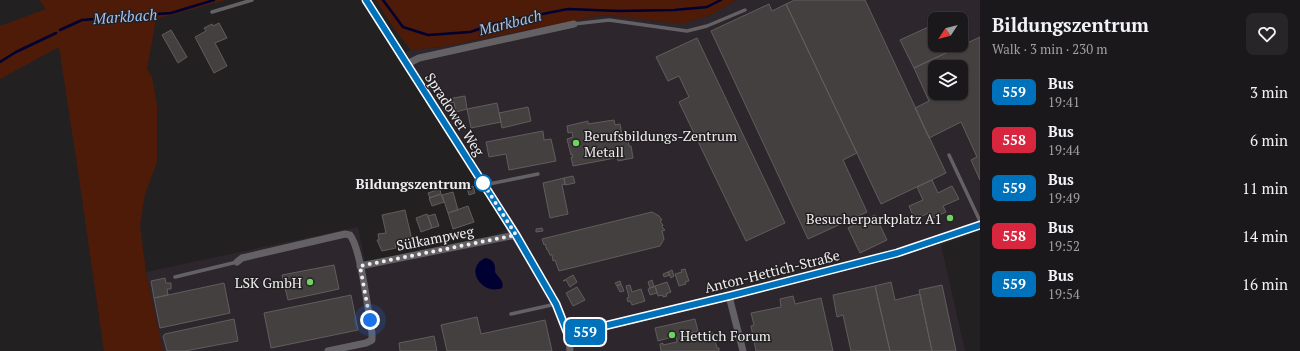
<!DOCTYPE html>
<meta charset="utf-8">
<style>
:root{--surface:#1a181a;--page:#272527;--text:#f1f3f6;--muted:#9fa0a2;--line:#383739}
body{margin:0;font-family:"PT Serif",serif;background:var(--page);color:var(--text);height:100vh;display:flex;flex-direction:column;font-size:15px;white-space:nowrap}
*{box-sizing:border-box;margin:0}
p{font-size:13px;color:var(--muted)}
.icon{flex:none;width:22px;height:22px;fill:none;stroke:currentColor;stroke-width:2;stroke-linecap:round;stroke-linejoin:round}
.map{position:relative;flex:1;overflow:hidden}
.sheet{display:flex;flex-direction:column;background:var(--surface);width:320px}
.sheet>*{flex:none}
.badge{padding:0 8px;border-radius:6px;font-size:14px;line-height:26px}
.needle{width:26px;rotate:234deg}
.tools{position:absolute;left:928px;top:12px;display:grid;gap:8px}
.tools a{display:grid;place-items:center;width:40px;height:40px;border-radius:8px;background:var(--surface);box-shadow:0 1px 3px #0004,0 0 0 1px var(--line);font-size:20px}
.you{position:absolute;width:20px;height:20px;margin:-10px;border:3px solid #fff;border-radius:50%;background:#1a73e8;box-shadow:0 0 0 6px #1a73e833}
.map>.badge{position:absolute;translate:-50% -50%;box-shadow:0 0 0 2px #fff}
.round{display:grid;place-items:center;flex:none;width:42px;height:42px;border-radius:8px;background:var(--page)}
.overview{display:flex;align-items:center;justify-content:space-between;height:68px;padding:0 12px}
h1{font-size:19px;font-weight:600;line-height:30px}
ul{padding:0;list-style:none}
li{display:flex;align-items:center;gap:12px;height:48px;padding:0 12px}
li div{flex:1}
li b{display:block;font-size:15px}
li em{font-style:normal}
li .badge{min-width:44px;font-weight:700;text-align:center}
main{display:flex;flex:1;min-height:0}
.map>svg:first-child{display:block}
.built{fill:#2e262d;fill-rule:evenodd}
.green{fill:#4e1b09}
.water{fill:#000132}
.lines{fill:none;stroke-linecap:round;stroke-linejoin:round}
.stream{stroke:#000132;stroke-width:2.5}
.building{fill:#444040;stroke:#615d5d;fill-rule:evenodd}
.service{stroke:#646164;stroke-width:3.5}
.minor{stroke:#646164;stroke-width:7}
.line-casing{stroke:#fff;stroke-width:9}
.line{stroke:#0072bc;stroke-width:6}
.walk{stroke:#efedef;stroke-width:4;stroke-dasharray:0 7.2}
.poi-dot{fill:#6ed360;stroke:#232022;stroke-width:1.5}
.stop-dot{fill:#fff;stroke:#0072bc;stroke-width:2}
.labels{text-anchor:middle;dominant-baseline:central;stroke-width:3;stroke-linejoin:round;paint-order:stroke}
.street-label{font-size:14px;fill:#efedef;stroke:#232022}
.poi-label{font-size:14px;fill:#efedef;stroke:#232022;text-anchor:start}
.stop-label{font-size:14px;font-weight:bold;fill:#efedef;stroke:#232022;text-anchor:end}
.water-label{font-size:15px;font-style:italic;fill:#a3c0f1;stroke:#232022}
</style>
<main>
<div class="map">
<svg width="980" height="351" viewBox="0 0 980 351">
<rect width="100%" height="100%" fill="#232022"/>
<path class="built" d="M736,0H980V231L941,245L965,351H163L146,272L358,227L365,262L495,235L515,226L405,53L411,50L441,47L604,15L681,24L709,16ZM935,19H961V45H935ZM935,67H961V93H935Z"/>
<path class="green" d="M39,0H226L156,19L147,69L152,77L157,105V162L145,194L140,225L146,272L163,351H104L78,171L59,47L0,79V26L46,9Z
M376,0H736L709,16L681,24L604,15L441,47L411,50L395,30Z"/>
<path class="water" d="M485,258C493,259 496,264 495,272C498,277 505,282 502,288C483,296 463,269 485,258Z"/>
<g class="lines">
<path class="stream" d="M383,0L403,27L428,35L470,32L497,23L568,9L619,11L674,10L707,7L721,0
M60,30L82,20L171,13L214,0
M0,62L16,52L56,33"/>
</g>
<path class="building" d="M795,0H865L946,173L881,204L786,4Z
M769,4L772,11L786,4L857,153L843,160L867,212L808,239L711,31Z
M219,23L227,38L215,43L227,66L214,73L195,37L206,31L204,28L212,24L213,26Z
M935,24V45H947L950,51L914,68L900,40Z
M171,30L187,57L178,63L162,35Z
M980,37V180L971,160L977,157L961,122L929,138L915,108L929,101L914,68ZM935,67H961V93H935Z
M697,38L785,223L746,241L679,102L689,97L679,76L668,81L656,57Z
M465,96L467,109L456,112L454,102L449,103L448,99Z
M497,103L501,122L471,128L467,109Z
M528,107L531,121L502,128L499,113Z
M614,120L615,125L620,124L623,141L628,140L629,146H631L633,158L618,161L617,156L615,158L573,166L571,157H573L572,154L571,155L567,139L573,137L572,132L568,133L567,126L588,121V124Z
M543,131L544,140L551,139L556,161L509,170L506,154L489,157L486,142Z
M573,176L575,183L565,185L564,178Z
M564,178L565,184L562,185L568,214L550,218L543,183Z
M932,180L938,193L952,186L959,199L943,206L946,212L933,218L930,212L915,220L909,206L923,200L917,187Z
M473,186L475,193L469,195L467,188Z
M440,189L441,194L430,198L428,193Z
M453,192L458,210L448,213L442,195Z
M441,194L444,202L432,206L429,198Z
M468,206L474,222L453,229L448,213Z
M405,210L412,240L395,243L396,248L382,251L377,240H379L378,234L386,233L382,215Z
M652,212L659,216L662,220L660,221L663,225L662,227L665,230L662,231L664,239L660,246L559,271L555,260L553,261L552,255H550L548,250H547L545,244L544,245L542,239Z
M427,214L432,228L421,232L416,218Z
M435,214L439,226L432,228L428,216Z
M875,215L887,240L860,253L848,228Z
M542,228L543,231L536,232V229Z
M429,238L430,242L421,245L419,241Z
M334,265L339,289L288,300L282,275Z
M685,269L689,281L685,282L686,284L679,286L675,274L682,272L681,270Z
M672,270L674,276L671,278L668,272Z
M668,272L670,275L664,277L663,274Z
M573,275L577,282L570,287L566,280L563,281Z
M165,278L166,283H171V289H167L168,295L154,298L151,281Z
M652,280L654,287L650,288L648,282Z
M620,281L621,284L617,286L615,283Z
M667,282L671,292L666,294L667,296L663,297V295L658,296L655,286Z
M891,282L895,300L920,294L932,351H890L875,286Z
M224,283L230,313L160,328L154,298Z
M621,284L624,291L620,292L617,286Z
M630,285L632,292L641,289L645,301L632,305L630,301L628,302L627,298L629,297L626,286Z
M942,285L956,351H932L919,290Z
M655,286L657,293L650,295L648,289Z
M875,286L890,351H851L843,315L837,317L833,295Z
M577,287L585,300L573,306L566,293Z
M351,295L358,330L271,348L264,313Z
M793,296L795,304L821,298L833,351H756L751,326L754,325L751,313L781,307L780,299Z
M477,317L481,334L545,320L552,351H447L441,325Z
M234,319L238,341L185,351H167L163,336L165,334Z
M695,319L698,331L687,334L688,339L713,333L717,348H719V351H661L660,344L663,343V345L677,342L676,336L658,341L655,328Z
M434,336L437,351H400L399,343Z"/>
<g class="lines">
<path class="service" d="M212,12L252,0
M574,24L609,20L687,31L707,26L745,10
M949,155L980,221
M484,185L538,174
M175,277L237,262
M511,314L556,304"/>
<path class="minor" d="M366,0L484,185L556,304L569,337L570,351
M407,64L419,58L574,24
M237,262L242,258L345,234L350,235C361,249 368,312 372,333V340L366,343L328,351
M360,266L516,235
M729,296L743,351
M569,337L600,327L729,296L897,253L980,225"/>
</g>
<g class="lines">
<g class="line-casing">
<path id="line" d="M366,0L516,235L556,304L569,337L600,327L729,296L897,253L980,225"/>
</g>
<use href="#line" class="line"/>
<path class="walk" d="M370,320L360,266L516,235L483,183"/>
</g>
<g class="poi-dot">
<circle cx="576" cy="143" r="4"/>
<circle cx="950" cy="218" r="4"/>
<circle cx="310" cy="282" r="4"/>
<circle cx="672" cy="335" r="4"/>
</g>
<circle class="stop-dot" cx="483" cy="183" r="8"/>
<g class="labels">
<g class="street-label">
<text transform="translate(455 114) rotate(57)">Spradower Weg</text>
<text transform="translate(435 238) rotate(-11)">Sülkampweg</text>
<text transform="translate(772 271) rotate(-14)">Anton-Hettich-Straße</text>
</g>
<g class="poi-label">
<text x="584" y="135">Berufsbildungs-Zentrum<tspan x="584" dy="16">Metall</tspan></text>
<text x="942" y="218" text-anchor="end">Besucherparkplatz A1</text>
<text x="302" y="282" text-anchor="end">LSK GmbH</text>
<text x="680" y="335">Hettich Forum</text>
</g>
<g class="stop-label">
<text x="471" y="183">Bildungszentrum</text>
</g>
<g class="water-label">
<text transform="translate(125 16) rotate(-4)">Markbach</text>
<text transform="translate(510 22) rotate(-14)">Markbach</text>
</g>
</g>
</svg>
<div class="tools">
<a><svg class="needle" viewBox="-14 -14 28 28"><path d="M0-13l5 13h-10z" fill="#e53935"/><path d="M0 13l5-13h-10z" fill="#9fa0a2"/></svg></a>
<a><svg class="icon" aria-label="layers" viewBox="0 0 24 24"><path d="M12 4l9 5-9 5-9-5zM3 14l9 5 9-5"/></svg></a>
</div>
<div class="you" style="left:370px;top:320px"></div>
<b class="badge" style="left:585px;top:332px;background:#0072bc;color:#fff">559</b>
</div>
<section class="sheet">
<div class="overview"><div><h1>Bildungszentrum</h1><p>Walk · 3 min · 230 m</p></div><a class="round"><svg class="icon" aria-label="heart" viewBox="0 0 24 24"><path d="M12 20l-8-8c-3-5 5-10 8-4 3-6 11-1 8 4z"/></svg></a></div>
<ul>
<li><span class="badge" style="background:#0072bc;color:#fff">559</span><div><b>Bus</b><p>19:41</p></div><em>3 min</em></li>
<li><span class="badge" style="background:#d7263d;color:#fff">558</span><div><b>Bus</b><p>19:44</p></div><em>6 min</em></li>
<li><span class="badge" style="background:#0072bc;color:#fff">559</span><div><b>Bus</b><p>19:49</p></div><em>11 min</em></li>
<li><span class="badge" style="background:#d7263d;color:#fff">558</span><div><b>Bus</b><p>19:52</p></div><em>14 min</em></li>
<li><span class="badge" style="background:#0072bc;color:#fff">559</span><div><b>Bus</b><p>19:54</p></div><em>16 min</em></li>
</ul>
</section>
</main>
